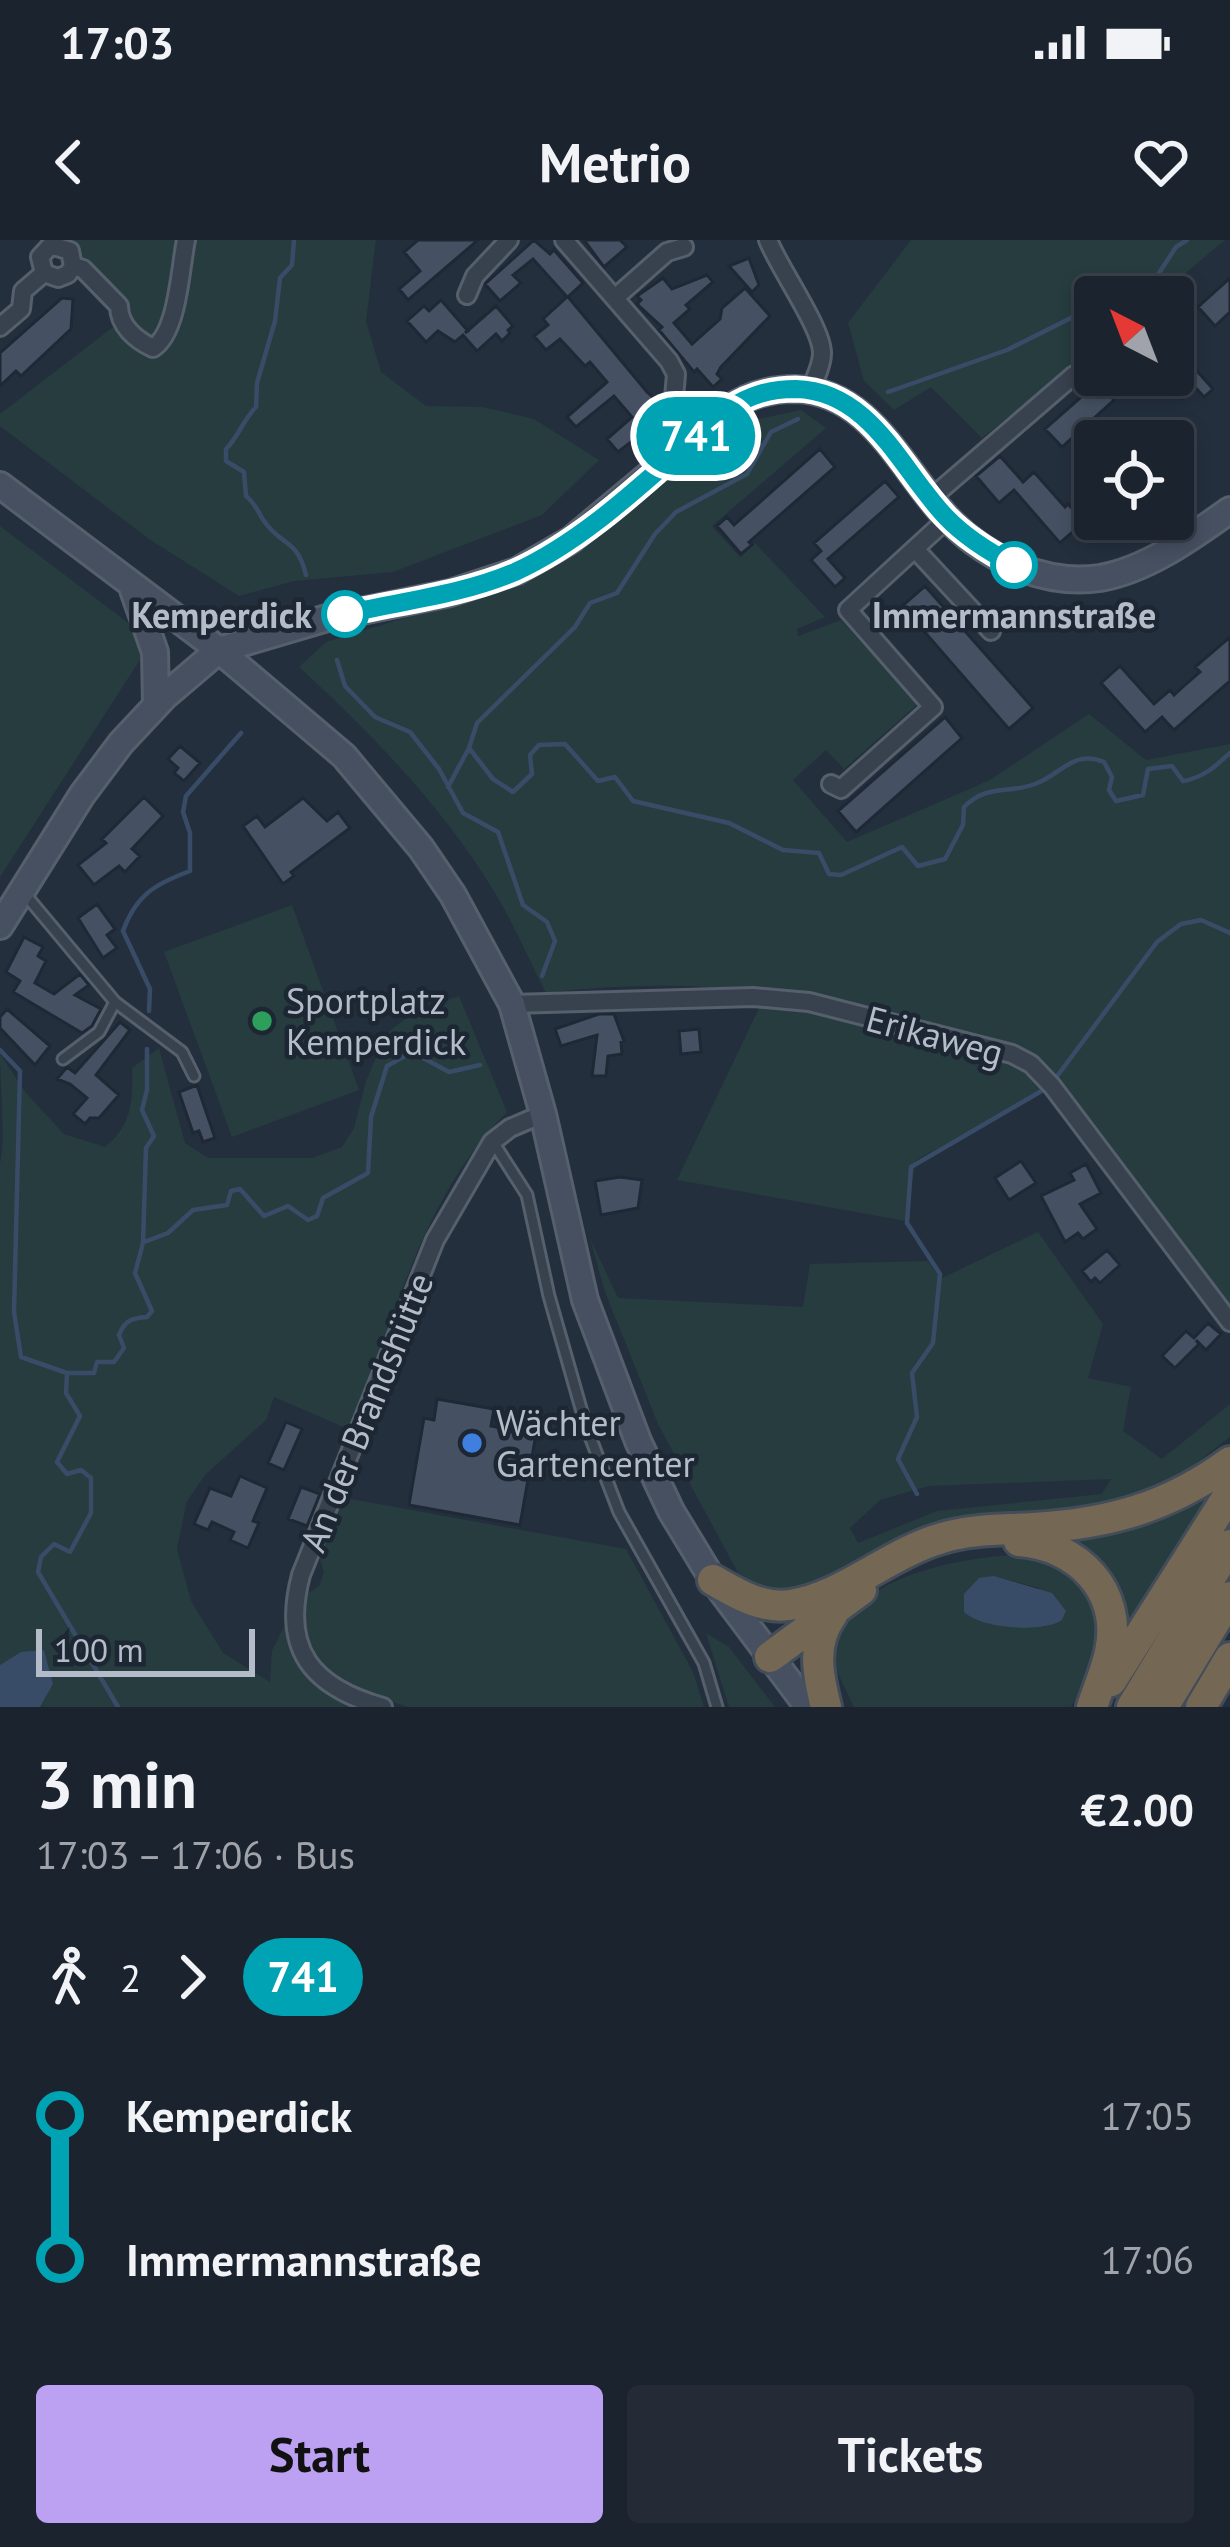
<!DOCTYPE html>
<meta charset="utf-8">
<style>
:root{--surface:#1b232e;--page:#242b36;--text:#f1f3f6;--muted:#a0a4aa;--line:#39404a;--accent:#bca0f2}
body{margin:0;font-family:"PT Sans",sans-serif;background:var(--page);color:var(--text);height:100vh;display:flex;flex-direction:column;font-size:45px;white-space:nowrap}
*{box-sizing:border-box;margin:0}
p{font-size:39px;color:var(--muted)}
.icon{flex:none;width:66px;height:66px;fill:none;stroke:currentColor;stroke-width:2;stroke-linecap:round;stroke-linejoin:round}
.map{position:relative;height:1467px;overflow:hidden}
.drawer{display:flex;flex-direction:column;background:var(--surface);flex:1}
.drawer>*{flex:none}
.badge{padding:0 24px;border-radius:39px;font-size:42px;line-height:78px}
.needle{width:78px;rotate:318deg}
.controls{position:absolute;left:1074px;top:36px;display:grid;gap:24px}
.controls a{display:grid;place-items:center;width:120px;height:120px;border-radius:12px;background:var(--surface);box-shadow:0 6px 18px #0003,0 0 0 3px var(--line);font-size:60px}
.scale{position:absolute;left:36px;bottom:30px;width:219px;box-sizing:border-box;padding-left:12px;border:6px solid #b4bcc9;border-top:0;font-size:33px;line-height:42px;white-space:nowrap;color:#b4bcc9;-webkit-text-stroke:9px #1d2633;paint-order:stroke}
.map>.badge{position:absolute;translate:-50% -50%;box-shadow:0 0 0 6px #fff}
.legs{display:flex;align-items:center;gap:18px;height:132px;padding:0 36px;font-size:39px}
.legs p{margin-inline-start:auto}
.head{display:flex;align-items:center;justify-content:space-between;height:204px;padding:0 36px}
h1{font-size:66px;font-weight:700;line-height:90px}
.action{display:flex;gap:24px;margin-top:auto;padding:24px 36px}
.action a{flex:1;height:138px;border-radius:12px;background:var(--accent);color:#111;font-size:48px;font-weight:700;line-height:138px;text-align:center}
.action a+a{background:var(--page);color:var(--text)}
ul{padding:0 36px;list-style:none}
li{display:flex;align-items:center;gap:42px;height:144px;font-size:45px}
li i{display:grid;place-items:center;width:18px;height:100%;margin:0 15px;background:currentColor}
li i::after{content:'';width:30px;height:30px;margin:-15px;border:9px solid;border-radius:50%;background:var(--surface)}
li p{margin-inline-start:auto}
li:first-child i{background:linear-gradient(#0000 50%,currentColor 0)}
li:last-child i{background:linear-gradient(currentColor 50%,#0000 0)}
.status{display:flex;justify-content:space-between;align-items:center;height:84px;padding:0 60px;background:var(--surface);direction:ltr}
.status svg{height:33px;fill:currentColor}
header{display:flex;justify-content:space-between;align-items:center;height:156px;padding:0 36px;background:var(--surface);font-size:54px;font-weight:700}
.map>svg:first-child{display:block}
.green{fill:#263c3f;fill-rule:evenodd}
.water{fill:#394c67}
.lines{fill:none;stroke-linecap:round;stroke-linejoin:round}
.stream{stroke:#394c67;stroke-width:4.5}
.building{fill:#455162;stroke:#1f2835;stroke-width:3}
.lane-casing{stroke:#565f6c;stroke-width:15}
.street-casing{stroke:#565f6c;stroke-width:22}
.secondary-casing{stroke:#565f6c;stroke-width:30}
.highway-casing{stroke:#434c59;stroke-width:36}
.lane{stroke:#38414e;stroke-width:9}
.street{stroke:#38414e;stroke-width:16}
.secondary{stroke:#465061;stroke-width:24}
.highway{stroke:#746855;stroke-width:30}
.line-1-casing{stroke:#fff;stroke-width:27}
.line-1{stroke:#00a3b4;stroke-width:18}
.stop-1-dot{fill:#fff;stroke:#00a3b4;stroke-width:6}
.leisure-dot{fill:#2e9e5b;stroke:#1d2633;stroke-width:4.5}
.shop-dot{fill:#3f7fe0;stroke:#1d2633;stroke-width:4.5}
.labels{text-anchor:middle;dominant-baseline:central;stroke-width:9;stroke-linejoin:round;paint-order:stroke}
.stop-label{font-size:36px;font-weight:bold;fill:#b4bcc9;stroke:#1d2633;text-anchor:end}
.poi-label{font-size:36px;fill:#b4bcc9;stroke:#1d2633;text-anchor:start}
.street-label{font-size:36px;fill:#b4bcc9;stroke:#1d2633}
</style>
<div class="status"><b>17:03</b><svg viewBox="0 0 49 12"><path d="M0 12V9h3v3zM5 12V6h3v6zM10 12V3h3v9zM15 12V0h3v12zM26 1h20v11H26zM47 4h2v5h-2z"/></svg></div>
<header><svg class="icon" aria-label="back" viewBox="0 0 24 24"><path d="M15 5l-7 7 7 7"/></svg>Metrio<svg class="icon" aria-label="heart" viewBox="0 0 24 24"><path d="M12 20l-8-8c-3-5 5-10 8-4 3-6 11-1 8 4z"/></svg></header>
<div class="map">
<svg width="1230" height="1467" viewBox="0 0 1230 1467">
<rect width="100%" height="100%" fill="#242f3e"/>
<path class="green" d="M64,0H376L366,81L381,132L426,166L483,167L534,179L599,220L542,275L393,332L294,341L239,356L149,299L0,186V174L126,77L123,61Z
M911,0H1225L1157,57H1095V107L982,198L931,147L894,170L864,141L848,83Z
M801,170L826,188L712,286L740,317L755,303L825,377L797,389L798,396L841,380L918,464L844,529L826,510L793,540L847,602L990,540L1089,474L1146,520L1230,504V1074L1040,824C1013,803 981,797 947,788C815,750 683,736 546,753C529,720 514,684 495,653C444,568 372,494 299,427L326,402L483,354L577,314L730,185Z
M0,286L131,385L145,412L0,637Z
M292,665L359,850L232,897L164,712Z
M459,756L507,872C423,955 392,1082 353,1191L274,1157L266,1180L206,1234L187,1261L177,1309L191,1361L223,1413L270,1442L272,1411L289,1376C297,1421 306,1451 353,1467H40L53,1444L21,1412L0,1425V923C6,904 0,840 0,814L26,853L64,894L105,907C132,886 133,860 132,828L159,808L185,903L208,918H312L342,907L354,888L366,841L386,794L414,772Z
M762,762L823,770L1011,817L1048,849L916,920L906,981L677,940Z
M1038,992L1103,1084L1088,1138L1131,1147L1123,1191L1162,1219L1230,1164V1197L1168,1245L1117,1263L841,1334L795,1351L771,1353L738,1333L658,1184L605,1052L590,998L618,1058L803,1067L810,1024L928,1021L940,1039ZM1111,1239L1102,1254L937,1271L858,1303L850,1288L880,1260L929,1246Z
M1230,1230L1119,1401L1051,1298Z
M340,1257L626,1309L693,1432L704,1467H408L347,1447L317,1420L305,1397L299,1359L319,1346L324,1332L318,1313Z
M1027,1314C1063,1323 1099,1349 1101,1388C1103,1413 1083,1446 1071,1467H854L831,1419C837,1405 842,1387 851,1375C884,1329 976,1316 1027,1314ZM993,1336L1039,1348L1045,1387L1029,1385Z
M706,1393L729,1407L775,1467H729Z"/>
<path class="water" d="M994,1336L1052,1353L1066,1371L1062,1380C1043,1393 982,1389 964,1372V1354L979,1338Z
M44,1410L53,1444L40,1467H0V1425L21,1412Z"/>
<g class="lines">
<path class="stream" d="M294,0L292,25L280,38L275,81L257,143L256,167C243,180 239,196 226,209V221L244,232L246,256C256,264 257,271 264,281C282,307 297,298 306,335
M1114,57L1157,36L1176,7L1187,0
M888,152L1007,110L1095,66
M337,420L345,446L375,477L410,492L439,529L463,573L498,592L523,665L547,682L555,701L542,736
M469,508L477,483L575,387L590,363L617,353L655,294L676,272L747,234L771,192L798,179
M448,547L469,508L493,539L513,552L532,534L530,515L539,505L565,504L598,541L615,537L633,561L729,583L783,610L819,613L829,634L841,635L902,607L918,626L945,619L963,585L964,567C987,544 1008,554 1035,544C1061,535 1073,509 1104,522L1112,537L1109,550L1116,561L1143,555L1148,529L1172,526L1183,541C1203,538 1216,526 1230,513
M149,771L150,749L123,691C136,655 155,644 190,631V593L183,572L186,556L241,493
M0,810L20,831L14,1072L21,1117L67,1133
M1055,839L1157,702L1181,684L1201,680L1230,693
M144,1002L168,993L193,970L227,965L231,951L240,949L264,976L288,966L308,980L317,976L323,958L368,933L371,877L387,826L412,812L449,832L480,825
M917,1254L898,1219L917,1177L912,1133L933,1103L940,1034L907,983L911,927L1045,849
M118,1467L38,1332L41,1317L54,1304L70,1312L91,1273V1238L81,1230L67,1234L57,1222L80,1176L66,1153L67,1133H94L97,1122H114L124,1108L119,1095C125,1080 132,1078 147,1077L152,1071L135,1033L143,1003L146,908L154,896L142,870L147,850V809"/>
</g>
<path class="building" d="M418,0H478L408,60L399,49L420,31L404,12Z
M534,0L550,14L554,10L583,43L568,57L647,152L670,172L618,212L607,199L632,177L614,156L576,187L567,177L607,142L590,122L585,126L560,99L546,110L534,96L548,85L543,79L567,57L533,19L513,35L521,43L500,61L485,44Z
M584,0H620L627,7L604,27Z
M749,18L759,45L752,52L729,26Z
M707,35L713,42L686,65L690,69L674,83L692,104L720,79L722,68L745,48L770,76L721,127L717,134L722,139L713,147L697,129L694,132L659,90L662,87L637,64L641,60L637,56L663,38L672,49Z
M1230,38V72L1215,86L1198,67Z
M62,58L73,59L71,89L21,136L16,131L0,146V113Z
M441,60L468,91L465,93L496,66L513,86L508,90L510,93L502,101L496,94L477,111L463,95L455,102L438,91L426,102L407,81L424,66L429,71Z
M1181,113L1213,149L1204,157L1195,147L1181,159L1161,135H1173V120Z
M1092,135H1130L1109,154L1114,160L1062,207L1045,189L1098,142Z
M820,209L835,227L749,302L752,305L741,314L717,286L727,277L734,285Z
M1000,216L1023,242L1034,232L1065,267L1068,264L1084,282L1060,303L1014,250L999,263L976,236Z
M885,241L899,257L828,319L845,338L835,347L811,320L821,311L814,303Z
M925,346L1033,468L1009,489L902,366Z
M1230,397V441L1174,490L1162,477L1145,492L1101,443L1120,426L1154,464L1170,450L1174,455L1186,444L1200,432L1195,427Z
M945,477L962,498L856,592L838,571Z
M180,506L200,523L184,541L174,533L178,528L168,519Z
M144,557L163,576L132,609L140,616L125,632L119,626L94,645L78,625L106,603L102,599Z
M303,558L327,581L338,572L350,588L291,632L294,636L283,644L243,586L257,576L265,587Z
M97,664L115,689L107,695L117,708L103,718L78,678Z
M24,697L43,707L38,716L46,721L35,743L54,754L80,734L89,745L75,755L101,769L92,786L82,793L13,752L20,741L6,732Z
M7,769L50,806L35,825L0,788V777Z
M599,774H614L624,801L621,802L622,814L608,816L606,836H592L597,795L561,806L555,789Z
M120,782L130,790L96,835L119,855L99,878H90L85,884L73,874L87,858L70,844L57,839L67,827L75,833Z
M699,789L701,812L681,814L679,791Z
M197,845L215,898L203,902L199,891L193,893L179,852Z
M1021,921L1036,943L1009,960L995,938Z
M1086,924L1101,953L1080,964L1097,989L1083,999L1078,993L1065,1002L1041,956L1074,940L1070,933Z
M620,937L642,940L638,968L601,975L595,941Z
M1107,1010L1120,1025L1100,1043L1095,1038L1091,1042L1082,1031Z
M1208,1083L1221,1094L1206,1110L1196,1100L1199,1104L1175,1128L1162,1116L1186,1091L1194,1098Z
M437,1159L494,1169L491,1186L536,1194L520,1285L409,1265L424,1178L434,1180Z
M286,1182L302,1189L284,1230L268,1223Z
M240,1236L267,1248L253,1281L259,1283L248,1308L230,1300L234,1292L212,1282L208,1290L194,1284L210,1248L231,1256Z
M301,1247L320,1254L307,1286L288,1279Z"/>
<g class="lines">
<g class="lane-casing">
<path id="lane" d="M24,653L115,762L182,812L194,836
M63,819L99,792L115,762
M493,902L527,955L549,1056L586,1186L619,1272L704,1423L717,1467"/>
</g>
<g class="street-casing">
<path id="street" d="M564,0L669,121L676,134L674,158
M768,0C779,28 822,88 822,113C822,125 815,139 810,150
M51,5L40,17L44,33L58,38L68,34L73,26
M51,5L70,11L73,26
M73,26L83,29L119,66C119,86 136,100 153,108C178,92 180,29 186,0
M467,55L475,36L509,0
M616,57L667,12L684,7
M0,87L21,69L23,51L44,33
M930,259L1074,135
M915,309L991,391
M831,544L841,549L933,467L848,370L947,279
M512,764L753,757L809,762L1012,814L1031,824L1052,846L1230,1082
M383,1467C312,1447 281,1410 301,1335L435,1000L492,902L510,888L543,874"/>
</g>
<g class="secondary-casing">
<path id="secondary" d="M0,245L219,410L344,516L421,608L453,655L512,764L543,874L585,1060L638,1201L671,1271L713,1340L808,1467
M132,347L155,412L156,464
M0,686L82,555L121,503L165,456L219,410L327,378L450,353L517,331L571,300L727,170C748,155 769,149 795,149C873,151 903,234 951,282C989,320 1045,346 1100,338C1147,330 1192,297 1230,270"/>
</g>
<g class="highway-casing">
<path id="highway" d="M1019,1301C1077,1305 1123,1350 1110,1412C1106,1430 1098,1449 1092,1467
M713,1340C737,1354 762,1369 790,1365C844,1357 889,1313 942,1298C970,1289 1003,1290 1033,1288C1108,1284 1169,1267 1230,1222
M770,1417L861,1350
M1111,1441L1230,1253
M826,1467C818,1435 811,1404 832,1375
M1132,1467L1230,1305
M1163,1467L1230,1357
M1201,1467L1230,1418"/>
</g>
<use href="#lane" class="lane"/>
<use href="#street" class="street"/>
<use href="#secondary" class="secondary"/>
<use href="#highway" class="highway"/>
</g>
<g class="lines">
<g class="line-1-casing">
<path id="line-1" d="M345,374C402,361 461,355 515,332C594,296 660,226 727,170C749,155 770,149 796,149C871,151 901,230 946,277C966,298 989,312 1014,325"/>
</g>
<use href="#line-1" class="line-1"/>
</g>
<g class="stop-1-dot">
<circle cx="1014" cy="325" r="21"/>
<circle cx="345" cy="374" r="21"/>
</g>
<circle class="leisure-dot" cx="262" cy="781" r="12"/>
<circle class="shop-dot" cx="472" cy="1203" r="12"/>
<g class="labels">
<g class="stop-label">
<text x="312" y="374">Kemperdick</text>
<text x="1014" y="374" text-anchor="middle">Immermannstraße</text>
</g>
<g class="poi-label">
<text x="286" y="760">Sportplatz<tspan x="286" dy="41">Kemperdick</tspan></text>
<text x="496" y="1182">Wächter<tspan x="496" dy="41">Gartencenter</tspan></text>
</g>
<g class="street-label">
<text transform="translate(935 795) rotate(15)">Erikaweg</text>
<text transform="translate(366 1172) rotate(-68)">An der Brandshütte</text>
</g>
</g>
</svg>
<div class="controls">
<a><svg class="needle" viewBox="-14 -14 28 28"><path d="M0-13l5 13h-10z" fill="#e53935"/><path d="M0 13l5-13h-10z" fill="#a0a4aa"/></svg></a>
<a><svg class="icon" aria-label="locate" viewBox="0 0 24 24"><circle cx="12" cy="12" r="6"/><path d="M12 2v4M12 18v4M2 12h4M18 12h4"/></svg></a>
</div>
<div class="scale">100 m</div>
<b class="badge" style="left:696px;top:196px;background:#00a3b4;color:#fff">741</b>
</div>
<section class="drawer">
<div class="head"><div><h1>3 min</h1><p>17:03 – 17:06 · Bus</p></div><b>€2.00</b></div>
<div class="legs"><svg class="icon" aria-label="walk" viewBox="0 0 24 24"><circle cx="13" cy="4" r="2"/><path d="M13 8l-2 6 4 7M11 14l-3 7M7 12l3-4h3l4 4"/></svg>2<svg class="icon" aria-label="forward" viewBox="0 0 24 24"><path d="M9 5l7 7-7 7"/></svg><b class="badge" style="background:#00a3b4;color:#fff">741</b></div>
<ul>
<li><i style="color:#00a3b4"></i><b>Kemperdick</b><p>17:05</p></li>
<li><i style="color:#00a3b4"></i><b>Immermannstraße</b><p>17:06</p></li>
</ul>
<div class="action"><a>Start</a><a>Tickets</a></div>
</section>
